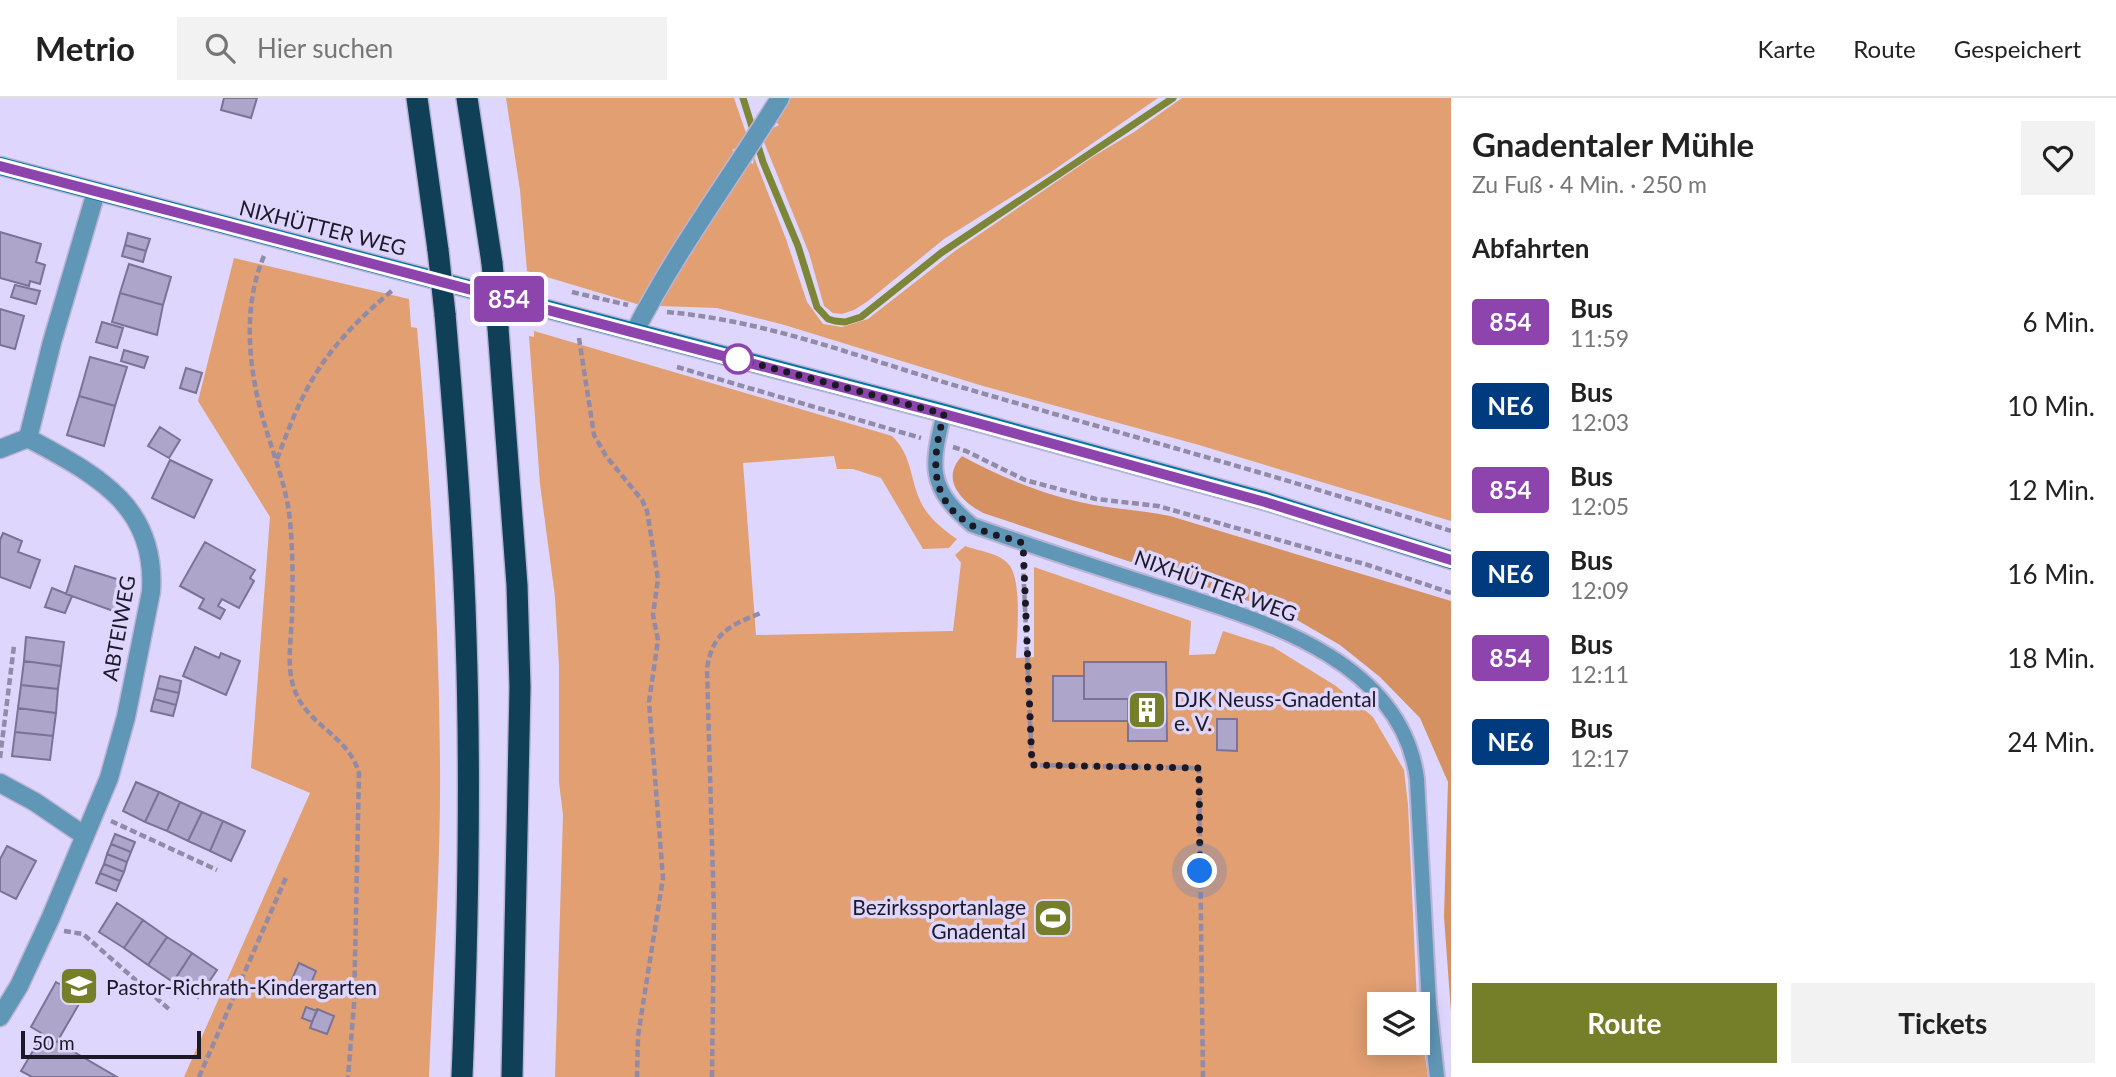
<!DOCTYPE html>
<html lang="de">
<meta charset="utf-8">
<style>
:root{--surface:#fff;--page:#f2f2f2;--text:#222;--muted:#767676;--line:#e0e0e0;--accent:#757e29}
body{margin:0;font-family:Lato,sans-serif;background:var(--page);color:var(--text);height:100vh;display:flex;flex-direction:column;font-size:26px;white-space:nowrap}
*{box-sizing:border-box;margin:0}
p{font-size:23px;color:var(--muted)}
.icon{flex:none;width:38px;height:38px;fill:none;stroke:currentColor;stroke-width:2;stroke-linecap:round;stroke-linejoin:round}
.map{position:relative;flex:1;overflow:hidden}
.sheet{display:flex;flex-direction:column;background:var(--surface);width:665px}
.sheet>*{flex:none}
.badge{padding:0 14px;border-radius:5px;font-size:24px;line-height:46px}
.buttons{position:absolute;left:1367px;top:894px;display:grid;gap:14px}
.buttons a{display:grid;place-items:center;width:63px;height:63px;border-radius:0px;background:var(--surface);box-shadow:0 4px 18px #0003;font-size:35px}
.scale{position:absolute;left:21px;bottom:18px;width:180px;box-sizing:border-box;padding-left:7px;border:4px solid #1c1927;border-top:0;font-size:19px;line-height:24px;white-space:nowrap;color:#1c1927;-webkit-text-stroke:5px #ded6fc;paint-order:stroke}
.you{position:absolute;width:35px;height:35px;margin:-18px;border:5px solid #fff;border-radius:50%;background:#1a73e8;box-shadow:0 0 0 10px #1a73e833}
.map>.badge{position:absolute;translate:-50% -50%;box-shadow:0 0 0 4px #fff}
h2{padding:0 21px;font-size:26px;line-height:63px}
.round{display:grid;place-items:center;flex:none;width:74px;height:74px;border-radius:0px;background:var(--page)}
.overview{display:flex;align-items:center;justify-content:space-between;height:119px;padding:0 21px}
h1{font-size:33px;font-weight:700;line-height:52px}
.button{display:flex;gap:14px;margin-top:auto;padding:14px 21px}
.button a{flex:1;height:80px;border-radius:0px;background:var(--accent);color:#fff;font-size:28px;font-weight:700;line-height:80px;text-align:center}
.button a+a{background:var(--page);color:var(--text)}
ul{padding:0;list-style:none}
li{display:flex;align-items:center;gap:21px;height:84px;padding:0 21px}
li div{flex:1}
li b{display:block;font-size:26px}
li em{font-style:normal}
li .badge{min-width:77px;font-weight:700;text-align:center}
header{display:flex;align-items:center;gap:42px;box-sizing:border-box;height:98px;padding:0 35px;background:var(--surface);border-bottom:2px solid var(--line)}
header strong{font-size:33px}
nav{display:flex;gap:38px;margin-inline-start:auto;font-size:24px}
.search{width:490px;height:63px;background:var(--page);display:flex;align-items:center;gap:18px;box-sizing:border-box;padding:0 24px;border-radius:0px;color:var(--muted);font-size:26px}
main{display:flex;flex:1;min-height:0}
.map>svg:first-child{display:block}
.green{fill:#e19f72}
.forest{fill:#d59162}
.lines{fill:none;stroke-linecap:round;stroke-linejoin:round}
.stream{stroke:#7d8637;stroke-width:7}
.building{fill:#aea6ca;stroke:#7b7395;stroke-width:2}
.service-casing{stroke:#bbb4d6;stroke-width:18}
.minor-casing{stroke:#bbb4d6;stroke-width:21}
.secondary-casing{stroke:#bbb4d6;stroke-width:21}
.motorway-casing{stroke:#bbb4d6;stroke-width:24}
.path{stroke:#928ba8;stroke-width:4.5;stroke-dasharray:7 3.5;stroke-linecap:butt}
.service{stroke:#6197b6;stroke-width:14}
.minor{stroke:#6197b6;stroke-width:18}
.secondary{stroke:#0173a1;stroke-width:18}
.motorway{stroke:#0f4058;stroke-width:21}
.motorway-bridge-casing{stroke:#bbb4d6;stroke-width:24;stroke-linecap:butt}
.motorway-bridge{stroke:#0f4058;stroke-width:21}
.line-casing{stroke:#fff;stroke-width:16}
.line{stroke:#8e44ad;stroke-width:10}
.walk{stroke:#1c1927;stroke-width:7;stroke-dasharray:0 12.6}
.stop-dot{fill:#fff;stroke:#8e44ad;stroke-width:3.5}
.labels{text-anchor:middle;dominant-baseline:central;stroke-width:7;stroke-linejoin:round;paint-order:stroke}
.street-label{font-size:21px;fill:#1c1927;stroke:#ded6fc}
.poi-label{font-size:21px;fill:#1c1927;stroke:#ded6fc;text-anchor:start}
</style>
<header>
<strong>Metrio</strong>
<div class="search"><svg class="icon" aria-label="search" viewBox="0 0 24 24"><circle cx="10" cy="10" r="6"/><path d="M15 15l6 6"/></svg>Hier suchen</div>
<nav><a>Karte</a><a>Route</a><a>Gespeichert</a></nav>
</header>
<main>
<div class="map">
<svg width="1451" height="979" viewBox="0 0 1451 979">
<rect width="100%" height="100%" fill="#ded6fc"/>
<path class="green" d="M506,0H734L746,35L738,49L732,52L736,55L640,207L527,173L520,92Z
M789,0H1158L1051,74L944,141L868,203L854,212L842,216L833,215L824,208L809,155L764,44L773,30L779,27L775,23Z
M1182,0H1451V423L1199,347L983,288L781,226L717,210L660,208V202L748,63L753,66L754,59L786,141L807,204L823,226L842,229L868,221L955,153L1094,58L1134,34Z
M234,160L409,201L411,229L417,230C430,374 439,520 440,665C441,770 433,875 429,979H184L310,695L251,670L270,419L198,303Z
M534,233L892,338C911,356 910,378 919,400C926,418 942,431 957,441L949,450L923,451L881,380L853,371H837L834,358L743,365L756,537L953,533L961,465L955,457L965,448C978,453 1001,455 1010,468C1022,486 1017,537 1016,560L1034,559V469L1191,523L1189,557L1215,556L1223,533L1273,549L1336,588L1373,619L1404,672L1408,707L1417,906H1379V945H1418V907L1428,979H555L563,717L559,684V568L555,499L540,386L529,238L534,239Z"/>
<path class="forest" d="M962,358C1002,380 1049,399 1094,407C1119,411 1145,413 1170,418L1451,503V914L1444,819L1448,684L1420,620L1380,579L1340,547L1285,515L983,415C961,403 940,381 962,358Z"/>
<g class="lines">
<path class="stream" d="M743,0L763,64L798,148L817,209L828,221L835,223L845,224L861,219L941,155L1173,0"/>
</g>
<path class="building" d="M224,0H257L251,20L221,12Z
M0,134L41,146L36,164L45,167L40,186L30,183L29,188L0,180Z
M128,135L150,141L146,153L125,147Z
M125,147L146,153L143,164L122,158Z
M129,166L171,179L163,207L120,195Z
M15,187L40,193L36,206L11,199Z
M120,195L163,207L157,237L112,224Z
M0,211L24,218L15,251L0,247Z
M102,224L123,230L117,250L96,244Z
M124,252L148,259L144,270L121,263Z
M90,259L127,269L115,308L79,298Z
M186,270L202,275L196,295L180,290Z
M79,298L115,308L104,348L67,337Z
M160,329L180,342L169,360L148,348Z
M170,362L212,382L194,420L152,400Z
M3,435L22,443L18,454L40,462L30,490L0,479V442Z
M205,444L255,472L250,480L254,483L239,510L222,501L218,508L225,512L220,521L199,510L204,501L180,488Z
M75,468L126,484L116,514L66,496Z
M52,490L72,498L65,515L45,509Z
M26,539L64,544L61,568L24,563Z
M195,549L219,560L221,555L240,563L226,597L183,578Z
M24,563L61,568L58,591L21,587Z
M1084,564H1166L1167,643H1128V601H1084Z
M160,578L181,583L179,595L157,590Z
M1053,578H1084V601H1128V623H1053Z
M21,587L58,591L56,615L18,610Z
M157,590L179,595L176,607L154,601Z
M154,601L176,607L173,618L151,613Z
M18,610L56,615L53,638L15,634Z
M1217,621H1237V653L1217,652Z
M15,634L53,638L50,662L12,658Z
M136,684L159,694L145,724L123,713Z
M159,694L180,704L167,733L145,724Z
M180,704L202,714L188,743L167,733Z
M202,714L223,723L210,753L188,743Z
M223,723L245,733L231,763L210,753Z
M115,736L135,744L131,754L111,746Z
M111,746L131,754L127,764L107,756Z
M7,748L36,763L16,801L0,793V761Z
M107,756L127,764L124,774L104,766Z
M104,766L124,774L120,783L100,775Z
M100,775L120,783L116,793L96,785Z
M117,805L143,822L124,850L99,834Z
M143,822L167,839L148,867L124,850Z
M167,839L192,855L173,884L148,867Z
M192,855L217,872L198,900L173,884Z
M299,865L316,873L308,893L290,886Z
M56,884L83,899L57,944L117,979H32L21,973L43,936L31,929Z
M306,909L317,913L312,924L302,920Z
M317,911L334,918L327,936L310,930Z"/>
<g class="lines">
<g class="service-casing">
<path id="service" d="M944,315C931,368 927,389 972,427C1030,448 1090,467 1149,486C1249,519 1401,556 1417,681L1429,906L1437,979"/>
</g>
<g class="minor-casing">
<path id="minor" d="M635,233C677,151 732,78 780,0
M28,340L52,244L96,94
M0,351L28,340
M0,685L35,704L85,738
M0,919L19,888L51,819L109,680L126,619L151,494C157,406 94,376 28,340"/>
</g>
<g class="secondary-casing">
<path id="secondary" d="M0,68L944,315L1265,403L1451,462"/>
</g>
<g class="motorway-casing">
<path id="motorway" d="M417,0L438,152
M467,0L492,165
M445,216C454,324 463,431 466,539C471,686 468,832 462,979
M498,230L517,487L520,589L512,979"/>
</g>
<path class="path" d="M264,158C241,211 249,277 266,331C275,361 287,391 290,423C293,455 293,487 292,519C291,542 286,571 295,593C309,629 348,637 359,675L354,907L348,979
M572,194L628,207
M667,214C770,223 866,262 964,290C1126,337 1290,381 1451,433
M579,240L594,337L606,358L642,402L647,413L658,481L653,517L658,542L649,604L663,780L638,938L637,979
M677,269L921,340
M953,349L966,353L1025,382L1096,401L1158,408L1368,467L1451,495
M277,361C286,338 295,313 307,291C328,251 359,220 393,192
M1023,465L1032,667L1199,670L1203,979
M0,660L14,548
M111,723L217,772
M64,833L83,836L170,912
M199,979L287,777
M712,979L714,815L707,571C712,535 730,527 761,515"/>
<use href="#service" class="service"/>
<use href="#minor" class="minor"/>
<use href="#secondary" class="secondary"/>
<use href="#motorway" class="motorway"/>
<g class="motorway-bridge-casing">
<path id="motorway-bridge" d="M438,152L445,216
M492,165L498,230"/>
</g>
<use href="#motorway-bridge" class="motorway-bridge"/>
</g>
<g class="lines">
<g class="line-casing">
<path id="line" d="M0,68L944,316L1265,404L1451,462"/>
</g>
<use href="#line" class="line"/>
<path class="walk" d="M738,261L944,316C933,358 926,400 971,427C986,436 1006,439 1023,445L1032,667L1199,670L1200,773"/>
</g>
<defs>
<g id="building-square" transform="scale(2.0125)"><rect x="-9" y="-9" width="18" height="18" rx="4" fill="#757e29" stroke="#ded6fc"/><path d="M-4-6H4V6H1V3H-1V6H-4ZM-2.5-4.3h1.7v1.8h-1.7ZM.8-4.3h1.7v1.8H.8ZM-2.5-1h1.7V.8h-1.7ZM.8-1h1.7V.8H.8Z" fill="#fff"/></g>
<g id="stadium-square" transform="scale(2.0125)"><rect x="-9" y="-9" width="18" height="18" rx="4" fill="#757e29" stroke="#ded6fc"/><path d="M0-5a6.5 5 0 1 0 0 10a6.5 5 0 1 0 0-10ZM-3.5-1.8h7v3.6h-7Z" fill="#fff"/></g>
<g id="school-square" transform="scale(2.0125)"><rect x="-9" y="-9" width="18" height="18" rx="4" fill="#757e29" stroke="#ded6fc"/><path d="M0-5L7-2L0 1L-7-2ZM-4 1L0 2.5L4 1V4Q0 6-4 4Z" fill="#fff"/></g>
</defs>
<g fill-rule="evenodd">
<use href="#building-square" x="1147" y="612"/>
<use href="#stadium-square" x="1053" y="820"/>
<use href="#school-square" x="79" y="888"/>
</g>
<circle class="stop-dot" cx="738" cy="261" r="14"/>
<g class="labels">
<g class="street-label">
<text transform="translate(323 129) rotate(14)">NIXHÜTTER WEG</text>
<text transform="translate(1216 487) rotate(20)">NIXHÜTTER WEG</text>
<text transform="translate(118 530) rotate(-80)">ABTEIWEG</text>
</g>
<g class="poi-label">
<text x="1174" y="600">DJK Neuss-Gnadental<tspan x="1174" dy="24">e. V.</tspan></text>
<text x="1026" y="808" text-anchor="end">Bezirkssportanlage<tspan x="1026" dy="24">Gnadental</tspan></text>
<text x="106" y="888">Pastor-Richrath-Kindergarten</text>
</g>
</g>
</svg>
<div class="buttons">
<a><svg class="icon" aria-label="layers" viewBox="0 0 24 24"><path d="M12 4l9 5-9 5-9-5zM3 14l9 5 9-5"/></svg></a>
</div>
<div class="scale">50 m</div>
<div class="you" style="left:1200px;top:773px"></div>
<b class="badge" style="left:509px;top:201px;background:#8e44ad;color:#fff">854</b>
</div>
<section class="sheet">
<div class="overview"><div><h1>Gnadentaler Mühle</h1><p>Zu Fuß · 4 Min. · 250 m</p></div><a class="round"><svg class="icon" aria-label="heart" viewBox="0 0 24 24"><path d="M12 20l-8-8c-3-5 5-10 8-4 3-6 11-1 8 4z"/></svg></a></div>
<h2>Abfahrten</h2>
<ul>
<li><span class="badge" style="background:#8e44ad;color:#fff">854</span><div><b>Bus</b><p>11:59</p></div><em>6 Min.</em></li>
<li><span class="badge" style="background:#003b80;color:#fff">NE6</span><div><b>Bus</b><p>12:03</p></div><em>10 Min.</em></li>
<li><span class="badge" style="background:#8e44ad;color:#fff">854</span><div><b>Bus</b><p>12:05</p></div><em>12 Min.</em></li>
<li><span class="badge" style="background:#003b80;color:#fff">NE6</span><div><b>Bus</b><p>12:09</p></div><em>16 Min.</em></li>
<li><span class="badge" style="background:#8e44ad;color:#fff">854</span><div><b>Bus</b><p>12:11</p></div><em>18 Min.</em></li>
<li><span class="badge" style="background:#003b80;color:#fff">NE6</span><div><b>Bus</b><p>12:17</p></div><em>24 Min.</em></li>
</ul>
<div class="button"><a>Route</a><a>Tickets</a></div>
</section>
</main>
